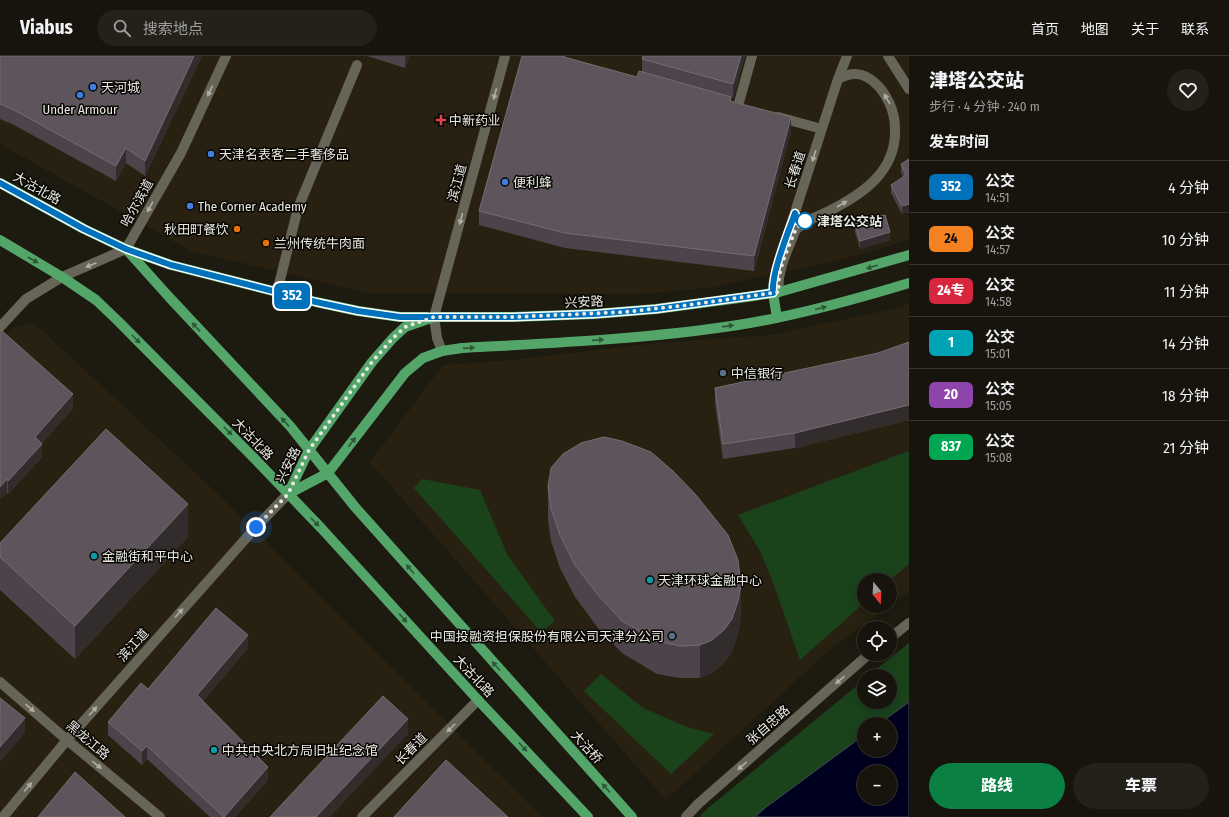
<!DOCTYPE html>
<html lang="zh">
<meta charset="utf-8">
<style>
:root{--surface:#16140c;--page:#23211a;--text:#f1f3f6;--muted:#9e9e9d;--line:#35332d;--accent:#0b8043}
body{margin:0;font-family:"Fira Sans Condensed","Noto Sans SC",sans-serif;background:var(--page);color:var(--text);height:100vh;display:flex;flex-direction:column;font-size:15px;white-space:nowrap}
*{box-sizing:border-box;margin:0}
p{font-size:13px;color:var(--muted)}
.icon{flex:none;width:22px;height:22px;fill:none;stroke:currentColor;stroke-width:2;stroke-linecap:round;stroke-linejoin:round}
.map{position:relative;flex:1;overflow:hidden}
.drawer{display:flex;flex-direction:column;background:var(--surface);width:320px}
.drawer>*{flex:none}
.badge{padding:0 8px;border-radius:6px;font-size:14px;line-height:26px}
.needle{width:26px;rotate:162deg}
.fabs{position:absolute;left:857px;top:517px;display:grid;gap:8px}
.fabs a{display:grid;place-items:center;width:40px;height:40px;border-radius:50%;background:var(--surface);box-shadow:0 2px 10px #0003,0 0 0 1px var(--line);font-size:20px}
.you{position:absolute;width:20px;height:20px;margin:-10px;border:3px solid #fff;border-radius:50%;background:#1a73e8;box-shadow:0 0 0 6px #1a73e833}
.map>.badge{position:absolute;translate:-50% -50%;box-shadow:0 0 0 2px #fff}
h2{padding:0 20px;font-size:15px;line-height:36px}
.round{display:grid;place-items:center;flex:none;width:42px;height:42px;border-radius:21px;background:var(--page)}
.head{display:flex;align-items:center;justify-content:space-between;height:68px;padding:0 20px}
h1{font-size:19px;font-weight:800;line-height:30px}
.action{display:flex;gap:8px;margin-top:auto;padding:8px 20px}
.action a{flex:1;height:46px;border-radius:24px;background:var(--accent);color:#fff;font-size:16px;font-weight:800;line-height:46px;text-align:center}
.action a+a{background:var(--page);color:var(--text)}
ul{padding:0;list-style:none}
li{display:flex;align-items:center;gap:12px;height:52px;padding:0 20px;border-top:1px solid var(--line)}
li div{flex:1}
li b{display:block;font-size:15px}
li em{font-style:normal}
li .badge{min-width:44px;font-weight:700;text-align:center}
header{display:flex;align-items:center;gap:24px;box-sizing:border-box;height:56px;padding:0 20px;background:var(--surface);border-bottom:1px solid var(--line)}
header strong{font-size:19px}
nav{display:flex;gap:22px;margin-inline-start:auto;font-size:14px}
.search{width:280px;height:36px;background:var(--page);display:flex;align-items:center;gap:10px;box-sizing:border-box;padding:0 14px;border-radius:22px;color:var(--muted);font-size:15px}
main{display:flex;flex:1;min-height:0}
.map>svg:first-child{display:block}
.commercial{fill:#282111;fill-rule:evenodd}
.green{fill:#1a431c;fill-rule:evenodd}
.water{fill:#00001f;stroke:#46465a;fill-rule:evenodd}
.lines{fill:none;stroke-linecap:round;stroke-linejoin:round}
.minor{stroke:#676558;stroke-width:10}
.major{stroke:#54a56a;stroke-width:10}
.wall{fill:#4d444b}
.shaded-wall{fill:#332c2d}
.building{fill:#5e555c;stroke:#746d71}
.oneway{fill:#b0aea4}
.oneway2{fill:#2e5636}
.line-casing{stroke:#fff;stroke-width:9}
.line{stroke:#0072bc;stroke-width:6}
.walk{stroke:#ebeae2;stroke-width:4;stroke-dasharray:0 7.2}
.shop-dot{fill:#3f7fe0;stroke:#070603;stroke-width:1.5}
.health-dot{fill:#e0444e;stroke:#070603;stroke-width:1.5}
.stop-dot{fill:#fff;stroke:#0072bc;stroke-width:2}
.food-dot{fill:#e8710a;stroke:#070603;stroke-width:1.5}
.service-dot{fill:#5c6f8a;stroke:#070603;stroke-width:1.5}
.culture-dot{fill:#0f9aa8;stroke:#070603;stroke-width:1.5}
.labels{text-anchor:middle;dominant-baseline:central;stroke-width:3;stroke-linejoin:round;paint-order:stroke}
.poi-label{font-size:13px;fill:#ebeae2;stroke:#070603;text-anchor:start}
.street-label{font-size:13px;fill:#ebeae2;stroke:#070603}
.stop-label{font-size:13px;font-weight:bold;fill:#ebeae2;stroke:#070603;text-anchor:start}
</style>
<header>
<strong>Viabus</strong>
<div class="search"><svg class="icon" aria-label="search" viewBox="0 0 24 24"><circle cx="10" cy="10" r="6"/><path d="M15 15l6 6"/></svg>搜索地点</div>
<nav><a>首页</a><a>地图</a><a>关于</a><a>联系</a></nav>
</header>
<main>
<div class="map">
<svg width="909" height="761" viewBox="0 0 909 761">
<rect width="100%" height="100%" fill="#1d1b10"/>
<path class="commercial" d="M0,0H909V183L892,189L840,204L707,232L640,238L369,237L191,195L0,88Z
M909,248V536L828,595L666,744L370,406L443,309L501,305L658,287L770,279L898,252ZM864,524H890V550H864Z
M34,267L218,438L542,761H0V285L12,272Z"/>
<path class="green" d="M909,395V508L890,524H864V547L800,604L774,529L760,495L738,459Z
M422,423L480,434L507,498L555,565L541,576L414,432Z
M909,587V761H699L707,753L864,624V646H890V620H868ZM864,668H890V694H864ZM864,716H890V742H864Z
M601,618L643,652L687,671L714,678L671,718L584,635Z"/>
<path class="water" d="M909,646V761H755L765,752L864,679V694H890V668H879ZM864,716H890V742H864Z"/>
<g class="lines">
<path class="minor" d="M888,0L909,33
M738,50L752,0
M778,61L822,73
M787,181L838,23L847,0
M277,236L298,152L357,9
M779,236C776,216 788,194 795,175C803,165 817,161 829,155C863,138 897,115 895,72C895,56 887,37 874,26C862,16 852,16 838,23
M0,271L26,243L62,221L126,193L181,97L226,0
M442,295L437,282L434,261L505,0
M890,582L909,567
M0,626L67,684L160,761
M3,761L67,684L256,471L288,438
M362,761L478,644
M686,761L698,748L869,598"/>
<path class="major" d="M0,127L84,173L126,193L171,209L316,246L358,255L400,261H426
M0,184L62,221L96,244L118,265L254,402L322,473L478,644L588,761
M126,193L169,241L290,370L355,451L632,761
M773,237L777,262
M288,438L309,394L372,306L393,282L405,271L434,261H513L595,258L656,253L747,241L779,236L909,199
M288,438L328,417L405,317L423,302L442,295L462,292C554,287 647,283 738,269C796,260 853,244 909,227"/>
</g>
<path class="wall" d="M0,0H202L145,120L126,107L116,125L14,69L0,63Z
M367,0H409L405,12Z
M566,0V2L637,21L642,16V3L643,0H745L733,42L731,41V45L791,75L754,215L565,192L479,169V155Z
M909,103V156L902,158L891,137V129L903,121L901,116V108Z
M855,168L890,184L860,193L855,176Z
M0,275L73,352L42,387V401L8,438L7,437Z
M909,286V364L795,392L723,403L715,347V332L878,297Z
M548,431L741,562L738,578L732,595L724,607L712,617L700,622H680L657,618L622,597L598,572L575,541L560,512L551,485L548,464Z
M188,481L75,603L0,534V487Z
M248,592L203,645L268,724L235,761H210L147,703L142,709L108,679V666L148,633Z"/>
<path class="shaded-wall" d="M194,0H202L145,120V105Z
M405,0H409L405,12Z
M741,0H745L733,42V28Z
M791,61V75L754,215V200Z
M126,92V107L116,125V110Z
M909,148V156L902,158V150Z
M890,176V184L860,193V185Z
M73,338V352L35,395V381Z
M909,349V364L795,392V377Z
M42,388V401L8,438V425Z
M7,423V437L0,444V431Z
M188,448V481L75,603V570Z
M741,529V562L738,578L732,595L724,607L712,617L700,622V589Z
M248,579V592L197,652V639Z
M25,662V677L0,706V691Z
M408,663V678L330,761H316Z
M147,690V703L142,709V695Z
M268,711V724L235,761H224Z"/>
<path class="building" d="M0,0H194L145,105L126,92L116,110L14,54L0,48Z
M522,0H565L564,1L637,21L639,15L731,41L730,45L791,61L754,200L565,177L479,155Z
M643,0H741L733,28L642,3Z
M909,103V148L902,150L891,129L906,119L901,108Z
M885,159L890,176L860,185L855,168Z
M1,274L73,338L35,381L42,388L8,425L7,423L0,431V275Z
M909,286V349L795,377L723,388L715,332L878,297Z
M106,373L188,448L75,570L0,501V487Z
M604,381L622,385L651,396L674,416L696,439L728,479L738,504L741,529L738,545L732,563L724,574L712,584L700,589L680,590L657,585L622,565L598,539L575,509L560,479L551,452L548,431L551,412L563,398L581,387Z
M216,552L248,579L197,639L268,711L224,761L147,690L142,695L108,666L141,627L148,633Z
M383,640L408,663L316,761H270Z
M0,642L25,662L0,691Z
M446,704L508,761H394Z
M75,716L125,761H38Z"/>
<defs><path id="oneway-solid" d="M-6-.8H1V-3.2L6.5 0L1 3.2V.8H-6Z"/></defs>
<g class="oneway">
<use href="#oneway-solid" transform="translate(210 35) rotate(115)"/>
<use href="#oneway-solid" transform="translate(495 38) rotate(105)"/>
<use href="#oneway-solid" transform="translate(887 43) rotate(-120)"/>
<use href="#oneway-solid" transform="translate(814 100) rotate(108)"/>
<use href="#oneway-solid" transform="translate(842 148) rotate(-30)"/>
<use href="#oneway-solid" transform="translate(150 151) rotate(119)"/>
<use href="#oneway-solid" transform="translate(461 163) rotate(105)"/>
<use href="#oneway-solid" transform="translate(91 209) rotate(157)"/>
<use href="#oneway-solid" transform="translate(179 557) rotate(-48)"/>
<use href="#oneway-solid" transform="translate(840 624) rotate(139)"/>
<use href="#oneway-solid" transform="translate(30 652) rotate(41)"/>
<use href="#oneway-solid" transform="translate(93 655) rotate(-48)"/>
<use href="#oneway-solid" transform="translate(451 672) rotate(135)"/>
<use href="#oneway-solid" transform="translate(97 709) rotate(39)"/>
<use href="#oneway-solid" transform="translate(742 710) rotate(139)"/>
<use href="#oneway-solid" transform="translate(28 731) rotate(-50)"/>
</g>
<g class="oneway2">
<use href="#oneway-solid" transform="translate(33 204) rotate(30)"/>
<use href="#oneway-solid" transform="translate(872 211) rotate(164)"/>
<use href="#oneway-solid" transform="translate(821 252) rotate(-15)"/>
<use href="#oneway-solid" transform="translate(728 270) rotate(-8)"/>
<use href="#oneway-solid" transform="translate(196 271) rotate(-133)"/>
<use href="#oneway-solid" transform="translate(136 283) rotate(45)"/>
<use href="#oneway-solid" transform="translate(598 284) rotate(-4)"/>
<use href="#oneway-solid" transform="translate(469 292) rotate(-4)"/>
<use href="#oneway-solid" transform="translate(285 366) rotate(-133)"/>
<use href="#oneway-solid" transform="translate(228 375) rotate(45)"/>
<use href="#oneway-solid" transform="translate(352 386) rotate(-53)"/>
<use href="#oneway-solid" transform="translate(315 466) rotate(46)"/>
<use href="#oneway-solid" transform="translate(410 513) rotate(-131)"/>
<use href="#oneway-solid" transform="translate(403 562) rotate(48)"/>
<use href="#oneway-solid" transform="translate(496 610) rotate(-131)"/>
<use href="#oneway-solid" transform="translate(523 691) rotate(47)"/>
<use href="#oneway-solid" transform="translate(606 732) rotate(-132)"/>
</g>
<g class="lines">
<g class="line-casing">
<path id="line" d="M0,127L84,173L126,193L171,209L316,246L358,255L400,261H513L594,258L656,253L773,237C771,218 788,177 795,157L798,165H807"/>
</g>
<use href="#line" class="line"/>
<path class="walk" d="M256,471L288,438L309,394L372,306L393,282L405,271L434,261H513L625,256L688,249L779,236C776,216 788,193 795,175L798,171L807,165H805"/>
</g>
<g class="shop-dot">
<circle cx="93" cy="31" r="4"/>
<circle cx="80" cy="39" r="4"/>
<circle cx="211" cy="98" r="4"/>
<circle cx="505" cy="126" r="4"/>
<circle cx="190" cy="150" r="4"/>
</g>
<path class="health-dot" d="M439 58h4v4h4v4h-4v4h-4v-4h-4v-4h4z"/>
<circle class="stop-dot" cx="805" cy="165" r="8"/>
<g class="food-dot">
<circle cx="237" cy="173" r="4"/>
<circle cx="266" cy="187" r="4"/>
</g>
<g class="service-dot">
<circle cx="723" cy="317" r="4"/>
<circle cx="672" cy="580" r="4"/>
</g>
<g class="culture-dot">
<circle cx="94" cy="500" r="4"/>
<circle cx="650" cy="524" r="4"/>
<circle cx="214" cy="694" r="4"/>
</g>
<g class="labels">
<g class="poi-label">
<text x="101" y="31">天河城</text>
<text x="80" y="53" text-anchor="middle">Under Armour</text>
<text x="449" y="64">中新药业</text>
<text x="219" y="98">天津名表客二手奢侈品</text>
<text x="513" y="126">便利蜂</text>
<text x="198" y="150">The Corner Academy</text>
<text x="229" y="173" text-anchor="end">秋田町餐饮</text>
<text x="274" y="187">兰州传统牛肉面</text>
<text x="731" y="317">中信银行</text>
<text x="102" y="500">金融街和平中心</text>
<text x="658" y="524">天津环球金融中心</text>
<text x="664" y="580" text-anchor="end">中国投融资担保股份有限公司天津分公司</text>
<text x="222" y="694">中共中央北方局旧址纪念馆</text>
</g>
<g class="street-label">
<text transform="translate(795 114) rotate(-72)">长春道</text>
<text transform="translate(457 127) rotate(-75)">滨江道</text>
<text transform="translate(37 132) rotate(29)">大沽北路</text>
<text transform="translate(137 147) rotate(-61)">哈尔滨道</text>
<text transform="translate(584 246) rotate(-3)">兴安路</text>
<text transform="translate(253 383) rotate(46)">大沽北路</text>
<text transform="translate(288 409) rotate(-64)">兴安路</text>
<text transform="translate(133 589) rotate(-48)">滨江道</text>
<text transform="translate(474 620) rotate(47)">大沽北路</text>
<text transform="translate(768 669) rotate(-41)">张自忠路</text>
<text transform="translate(88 684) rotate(40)">黑龙江路</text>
<text transform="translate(587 691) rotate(48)">大沽桥</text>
<text transform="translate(411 693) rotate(-45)">长春道</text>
</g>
<g class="stop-label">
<text x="817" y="165">津塔公交站</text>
</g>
</g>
</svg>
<div class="fabs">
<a><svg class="needle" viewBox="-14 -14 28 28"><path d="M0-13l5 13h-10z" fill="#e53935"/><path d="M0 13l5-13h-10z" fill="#9e9e9d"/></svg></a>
<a><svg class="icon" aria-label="locate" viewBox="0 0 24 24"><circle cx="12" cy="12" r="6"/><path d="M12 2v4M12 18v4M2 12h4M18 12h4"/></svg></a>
<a><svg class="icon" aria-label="layers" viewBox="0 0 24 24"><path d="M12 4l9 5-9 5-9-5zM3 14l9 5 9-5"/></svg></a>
<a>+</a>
<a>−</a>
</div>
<div class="you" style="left:256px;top:471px"></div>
<b class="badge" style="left:292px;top:240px;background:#0072bc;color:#fff">352</b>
</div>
<section class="drawer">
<div class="head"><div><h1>津塔公交站</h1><p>步行 · 4 分钟 · 240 m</p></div><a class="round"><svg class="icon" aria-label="heart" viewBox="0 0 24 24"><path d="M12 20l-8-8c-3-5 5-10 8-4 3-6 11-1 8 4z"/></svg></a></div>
<h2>发车时间</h2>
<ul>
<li><span class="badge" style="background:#0072bc;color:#fff">352</span><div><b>公交</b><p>14:51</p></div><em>4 分钟</em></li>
<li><span class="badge" style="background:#f58220;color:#111">24</span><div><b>公交</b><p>14:57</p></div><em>10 分钟</em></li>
<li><span class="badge" style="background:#d7263d;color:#fff">24专</span><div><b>公交</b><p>14:58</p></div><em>11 分钟</em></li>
<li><span class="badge" style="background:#00a3b4;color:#fff">1</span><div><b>公交</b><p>15:01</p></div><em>14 分钟</em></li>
<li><span class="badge" style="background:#8e44ad;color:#fff">20</span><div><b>公交</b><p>15:05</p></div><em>18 分钟</em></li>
<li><span class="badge" style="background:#00a651;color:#fff">837</span><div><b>公交</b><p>15:08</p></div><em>21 分钟</em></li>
</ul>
<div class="action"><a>路线</a><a>车票</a></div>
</section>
</main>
